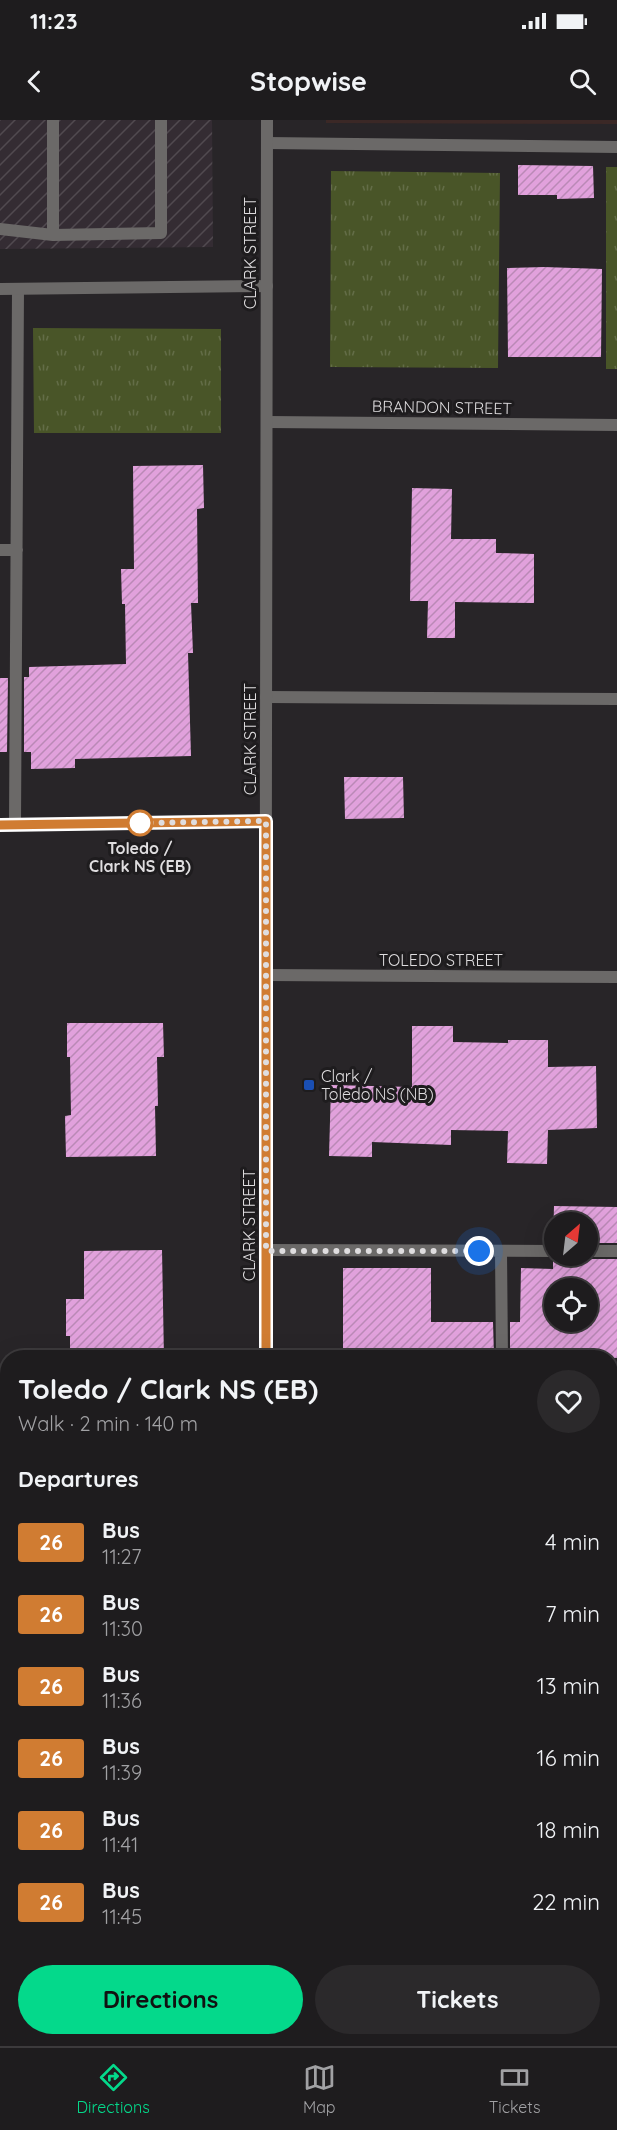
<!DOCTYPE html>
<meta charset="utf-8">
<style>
:root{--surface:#1e1c1e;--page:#2b292b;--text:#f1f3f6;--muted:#a1a1a4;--line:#3c3a3c;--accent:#04d98b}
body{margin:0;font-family:Quicksand,sans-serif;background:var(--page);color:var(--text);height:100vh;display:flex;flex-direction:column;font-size:22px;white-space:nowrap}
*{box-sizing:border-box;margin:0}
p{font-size:20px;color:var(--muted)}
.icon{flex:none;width:33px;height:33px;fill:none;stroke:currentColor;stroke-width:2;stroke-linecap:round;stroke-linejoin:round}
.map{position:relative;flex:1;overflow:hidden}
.details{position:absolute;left:0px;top:1230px;width:618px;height:696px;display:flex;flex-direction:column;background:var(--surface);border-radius:24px 24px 0 0;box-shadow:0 6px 24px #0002,0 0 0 2px var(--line)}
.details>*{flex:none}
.badge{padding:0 12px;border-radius:4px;font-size:21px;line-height:39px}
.needle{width:39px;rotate:28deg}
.tools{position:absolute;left:544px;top:1092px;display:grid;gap:12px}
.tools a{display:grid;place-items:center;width:54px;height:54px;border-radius:50%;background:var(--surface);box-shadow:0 6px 24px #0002,0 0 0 2px var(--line);font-size:30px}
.you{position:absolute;width:30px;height:30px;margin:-15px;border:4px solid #fff;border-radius:50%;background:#1a73e8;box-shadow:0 0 0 9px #1a73e833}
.map>.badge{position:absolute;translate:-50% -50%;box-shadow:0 0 0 3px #fff}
h2{padding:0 18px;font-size:22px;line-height:54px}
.round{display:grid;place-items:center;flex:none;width:63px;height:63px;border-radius:32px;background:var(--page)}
.headline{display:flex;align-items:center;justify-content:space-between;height:102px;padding:0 18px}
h1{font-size:28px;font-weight:800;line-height:45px}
.primary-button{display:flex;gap:12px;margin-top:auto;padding:12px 18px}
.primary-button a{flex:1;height:69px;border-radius:36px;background:var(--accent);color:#111;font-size:24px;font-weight:800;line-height:69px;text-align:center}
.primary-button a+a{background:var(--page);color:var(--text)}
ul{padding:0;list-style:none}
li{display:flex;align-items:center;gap:18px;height:72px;padding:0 18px}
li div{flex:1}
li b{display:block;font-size:22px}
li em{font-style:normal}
li .badge{min-width:66px;font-weight:700;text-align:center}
.status{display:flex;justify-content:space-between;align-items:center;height:42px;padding:0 30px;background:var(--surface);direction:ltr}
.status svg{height:16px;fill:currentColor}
header{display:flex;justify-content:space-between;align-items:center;height:78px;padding:0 18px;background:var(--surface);font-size:27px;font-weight:800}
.menu{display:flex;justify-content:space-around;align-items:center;height:84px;border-top:2px solid var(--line);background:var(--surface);font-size:16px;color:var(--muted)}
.menu a{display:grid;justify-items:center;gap:3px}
.menu .selected{color:var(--accent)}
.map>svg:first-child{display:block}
.commercial{fill:#3b2826}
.industrial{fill:url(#industrial-furrows)}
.grass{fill:url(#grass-tufts)}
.building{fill:url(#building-hatch);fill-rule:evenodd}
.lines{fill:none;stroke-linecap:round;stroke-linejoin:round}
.service{stroke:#6b6968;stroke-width:12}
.minor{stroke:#6b6968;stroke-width:12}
.tertiary{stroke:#6b6968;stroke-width:12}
.line-casing{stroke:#fff;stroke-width:14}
.line{stroke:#d07c32;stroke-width:9}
.walk{stroke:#dfdddf;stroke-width:6;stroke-dasharray:0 10.8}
.stop-dot{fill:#fff;stroke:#d07c32;stroke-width:3}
.transit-dot{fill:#1a4fb4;stroke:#1e1c1e;stroke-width:2}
.labels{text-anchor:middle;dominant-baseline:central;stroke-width:6;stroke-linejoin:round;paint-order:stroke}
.street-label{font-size:16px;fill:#dfdddf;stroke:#1e1c1e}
.stop-label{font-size:16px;font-weight:bold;fill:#dfdddf;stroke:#1e1c1e}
.poi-label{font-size:16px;fill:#dfdddf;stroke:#1e1c1e;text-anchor:start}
</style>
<div class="status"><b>11:23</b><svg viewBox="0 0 49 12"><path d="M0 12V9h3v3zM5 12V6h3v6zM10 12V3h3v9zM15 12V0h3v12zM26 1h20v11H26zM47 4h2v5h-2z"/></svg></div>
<header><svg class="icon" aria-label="back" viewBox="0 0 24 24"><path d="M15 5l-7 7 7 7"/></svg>Stopwise<svg class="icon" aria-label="search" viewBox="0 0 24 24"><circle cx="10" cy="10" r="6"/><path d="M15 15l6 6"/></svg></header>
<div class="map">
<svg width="617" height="1926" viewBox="0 0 617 1926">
<defs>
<pattern id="industrial-furrows" width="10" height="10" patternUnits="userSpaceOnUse" patternTransform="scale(1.5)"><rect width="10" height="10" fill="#342c33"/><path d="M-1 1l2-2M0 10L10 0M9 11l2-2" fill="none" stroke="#514a50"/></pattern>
<pattern id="grass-tufts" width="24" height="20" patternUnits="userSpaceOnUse" patternTransform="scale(1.5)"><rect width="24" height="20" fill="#495528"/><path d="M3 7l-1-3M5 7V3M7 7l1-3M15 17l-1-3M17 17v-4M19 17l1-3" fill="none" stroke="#636d47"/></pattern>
<pattern id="building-hatch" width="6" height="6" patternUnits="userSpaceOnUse" patternTransform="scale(1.5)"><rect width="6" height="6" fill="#e1a1dc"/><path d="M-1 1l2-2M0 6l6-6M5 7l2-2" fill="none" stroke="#ba89b6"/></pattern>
</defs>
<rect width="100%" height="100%" fill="#282528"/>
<path class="commercial" d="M326,0H617V4L326,3Z"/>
<path class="industrial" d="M0,0H212L213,127L0,129Z"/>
<path class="grass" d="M606,47H617V249H606Z
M331,51L500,53L498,248L330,247Z
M33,208L221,209V313H34Z"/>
<path class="building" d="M518,45L593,46L594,78L557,79V75H518Z
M544,147L602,149L601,237H508L507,148Z
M203,345L204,388L197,389L198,483H191L193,533H188L191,636L75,639V648L31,649V632H24V557H29V547L126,544L125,484H122L121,449H134L133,346Z
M412,368L452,369L451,419H496V433L534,434V483L455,482V518H427L428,481H410Z
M0,558H8L7,632H0Z
M344,657H403L404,698L345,699Z
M67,903H163L164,937H157L158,986H155L156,1036L66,1037L65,996L71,995L70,937H67Z
M412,906H453V922L508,923V920H548V947L596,946L597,1008L548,1010L547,1044L507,1043L508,1011L451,1010V1025L372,1022V1037L329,1036L331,965L412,967Z
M554,1086L617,1087V1123H588V1102H555V1123H553Z
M162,1130L164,1238H70V1216H66V1179H84V1131Z
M562,1136H581L588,1139H617V1238H523V1235H510V1202H520L521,1148L553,1149V1139ZM555,1168H588V1202H555Z
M343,1148H431V1202H493L494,1235L433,1234V1238H343Z"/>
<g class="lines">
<path class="service" d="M53,0V115L161,113V0
M267,23L617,27
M0,109L53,115
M0,430H17
M266,577L617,579
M15,704L18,169
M266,1130L555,1131
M501,1131L502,1238
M588,1131H617
M0,1829H8
M503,1918V1926"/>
<path class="minor" d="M0,169L267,166
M267,302L617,305
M0,705L266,701
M266,855L617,857"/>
<path class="tertiary" d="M265,1238L267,0
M265,1926V1918"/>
</g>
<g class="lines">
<g class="line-casing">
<path id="line" d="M0,705L266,701V1238"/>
</g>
<use href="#line" class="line"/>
<path class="walk" d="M140,703L266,701V1131H479"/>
</g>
<circle class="stop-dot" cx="140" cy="703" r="12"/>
<rect class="transit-dot" x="303" y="959" width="12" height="12" rx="3"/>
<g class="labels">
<g class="street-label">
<text transform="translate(250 133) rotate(-90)">CLARK STREET</text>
<text transform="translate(442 287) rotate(1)">BRANDON STREET</text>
<text transform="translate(250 619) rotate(-90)">CLARK STREET</text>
<text x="441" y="840">TOLEDO STREET</text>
<text transform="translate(249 1105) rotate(-90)">CLARK STREET</text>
</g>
<g class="stop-label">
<text x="140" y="728">Toledo /<tspan x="140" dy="18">Clark NS (EB)</tspan></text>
</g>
<g class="poi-label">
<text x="321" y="956">Clark /<tspan x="321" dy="18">Toledo NS (NB)</tspan></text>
</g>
</g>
</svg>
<div class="tools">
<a><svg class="needle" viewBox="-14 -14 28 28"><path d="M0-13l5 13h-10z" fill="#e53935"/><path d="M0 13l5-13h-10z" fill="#a1a1a4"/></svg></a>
<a><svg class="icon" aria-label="locate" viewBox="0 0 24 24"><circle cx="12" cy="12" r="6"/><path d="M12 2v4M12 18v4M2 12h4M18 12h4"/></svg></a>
</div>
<div class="you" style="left:479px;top:1131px"></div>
<section class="details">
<div class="headline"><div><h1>Toledo / Clark NS (EB)</h1><p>Walk · 2 min · 140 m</p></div><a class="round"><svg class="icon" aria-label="heart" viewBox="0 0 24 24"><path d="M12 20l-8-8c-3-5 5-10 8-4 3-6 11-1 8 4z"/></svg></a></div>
<h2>Departures</h2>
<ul>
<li><span class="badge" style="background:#d07c32;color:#fff">26</span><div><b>Bus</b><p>11:27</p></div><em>4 min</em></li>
<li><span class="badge" style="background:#d07c32;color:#fff">26</span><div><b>Bus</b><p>11:30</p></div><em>7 min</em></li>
<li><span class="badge" style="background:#d07c32;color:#fff">26</span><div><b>Bus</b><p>11:36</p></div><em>13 min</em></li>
<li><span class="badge" style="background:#d07c32;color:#fff">26</span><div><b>Bus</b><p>11:39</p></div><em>16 min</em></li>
<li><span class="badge" style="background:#d07c32;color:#fff">26</span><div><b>Bus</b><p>11:41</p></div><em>18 min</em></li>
<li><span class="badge" style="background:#d07c32;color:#fff">26</span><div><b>Bus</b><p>11:45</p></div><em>22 min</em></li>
</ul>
<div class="primary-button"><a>Directions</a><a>Tickets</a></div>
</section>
</div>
<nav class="menu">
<a class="selected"><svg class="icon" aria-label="directions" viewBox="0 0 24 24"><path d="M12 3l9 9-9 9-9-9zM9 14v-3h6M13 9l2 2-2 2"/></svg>Directions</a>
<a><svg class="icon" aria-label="map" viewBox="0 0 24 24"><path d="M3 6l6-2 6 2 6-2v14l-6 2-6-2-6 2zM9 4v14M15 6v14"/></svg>Map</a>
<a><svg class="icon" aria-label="tickets" viewBox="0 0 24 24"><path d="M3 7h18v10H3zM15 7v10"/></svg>Tickets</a>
</nav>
